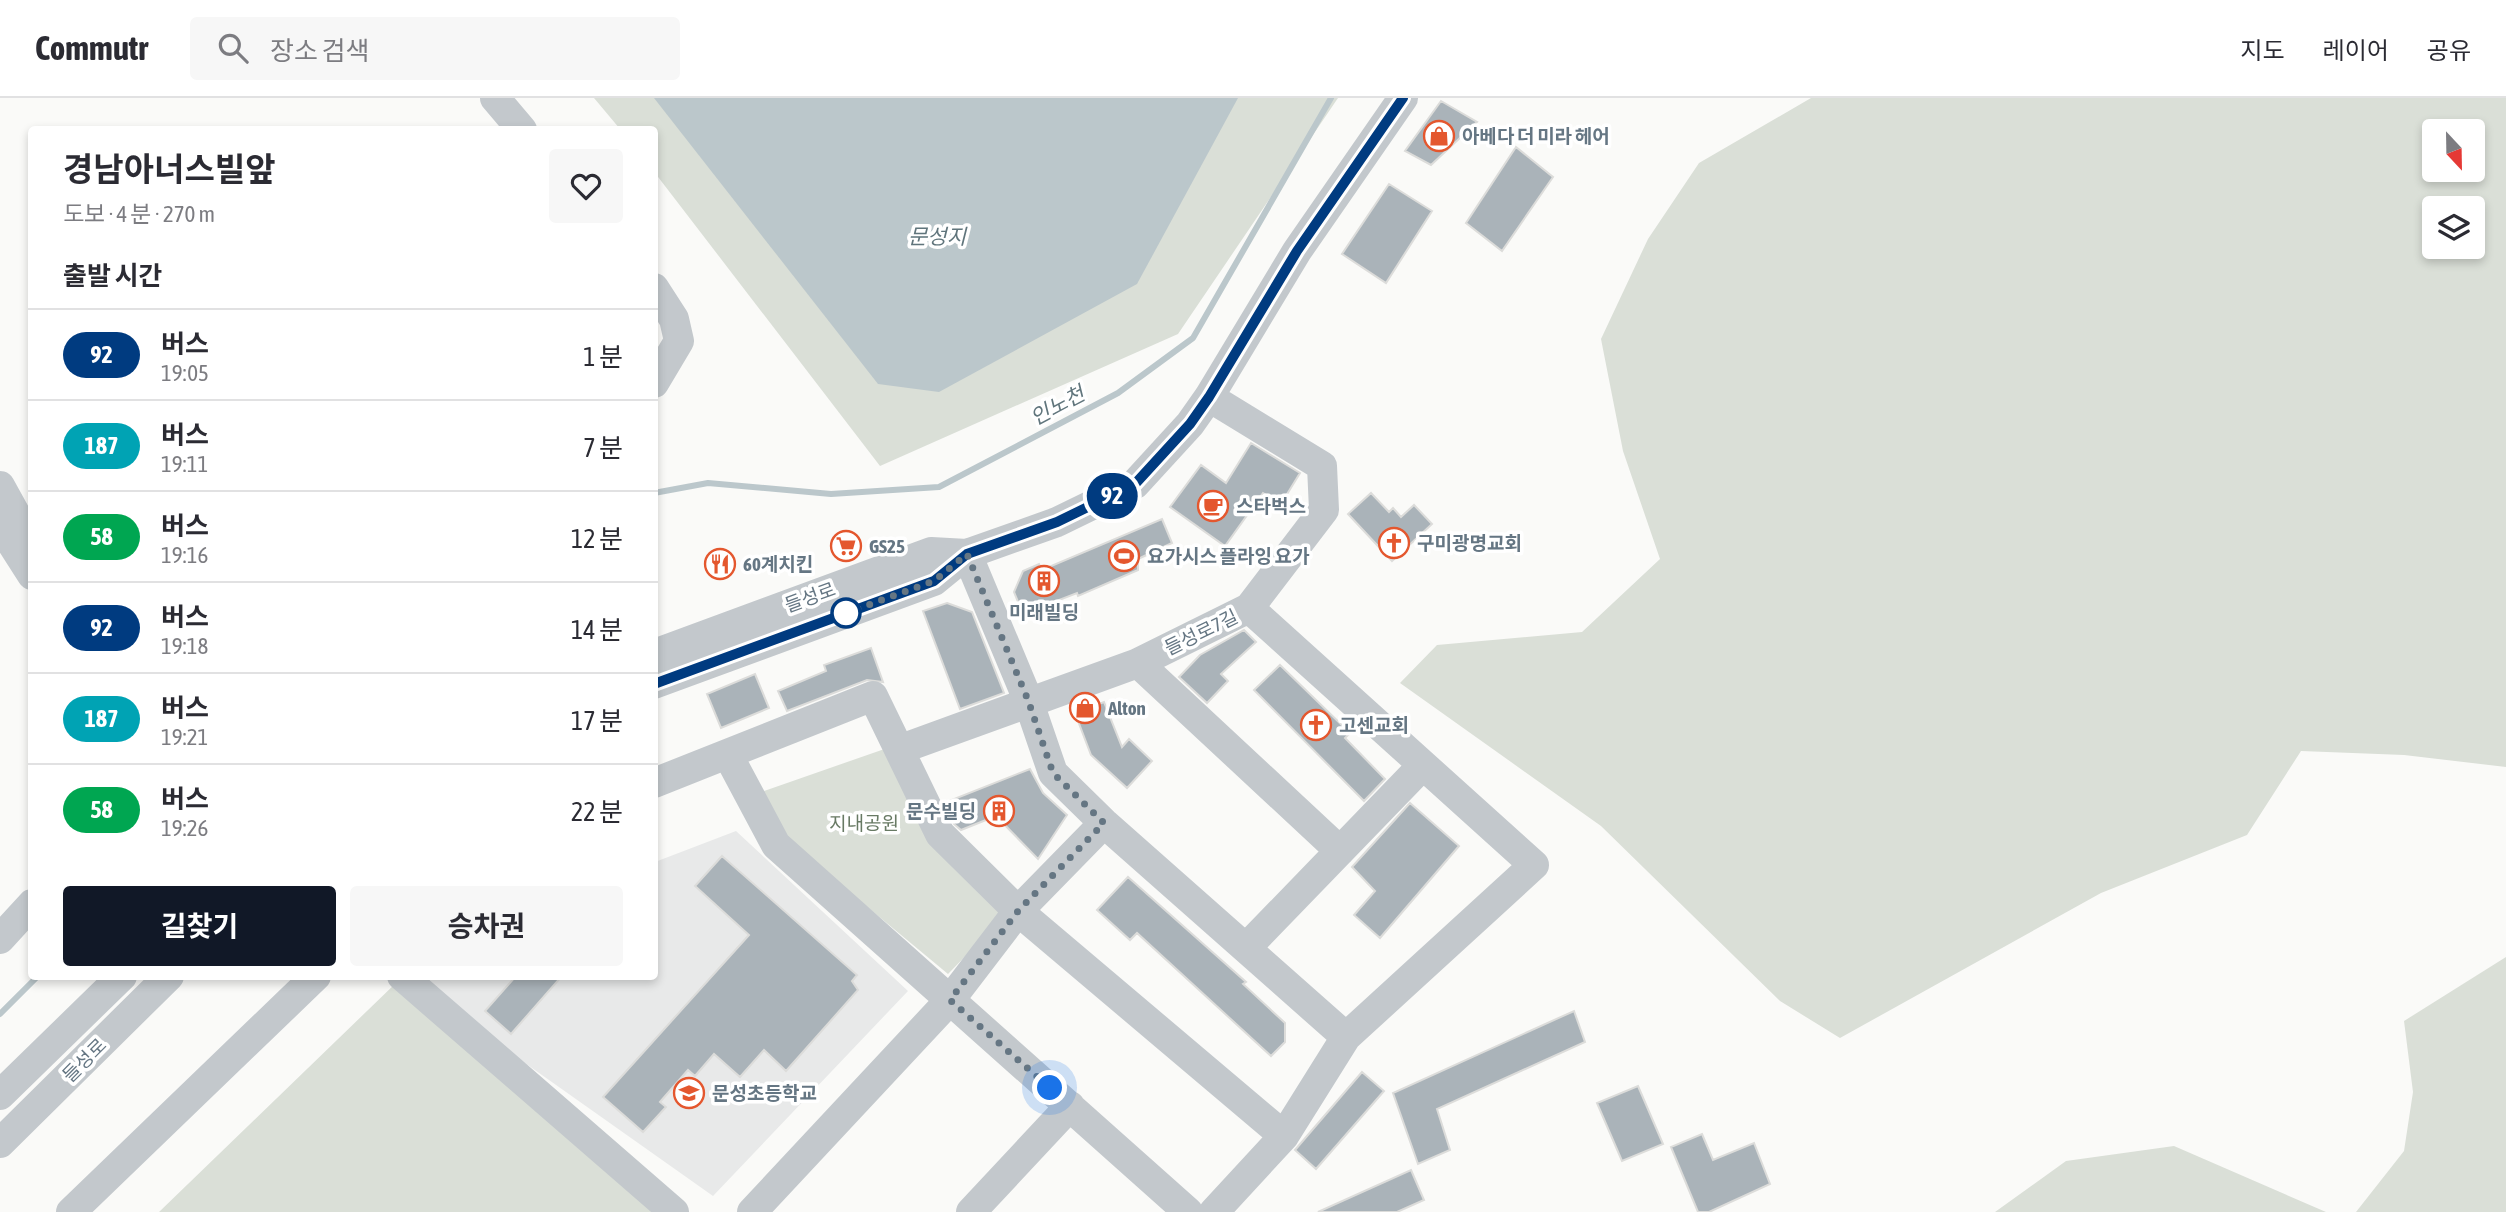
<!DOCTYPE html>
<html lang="ko">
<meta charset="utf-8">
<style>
:root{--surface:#fff;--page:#f7f7f7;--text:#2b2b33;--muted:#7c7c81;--line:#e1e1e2;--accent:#111827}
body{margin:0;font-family:"Asap Condensed","Noto Sans KR",sans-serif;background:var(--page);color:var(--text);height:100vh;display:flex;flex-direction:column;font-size:26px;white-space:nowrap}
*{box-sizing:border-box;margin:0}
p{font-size:23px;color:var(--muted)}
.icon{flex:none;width:38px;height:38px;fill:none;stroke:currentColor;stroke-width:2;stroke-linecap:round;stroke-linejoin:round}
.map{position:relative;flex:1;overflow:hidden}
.sheet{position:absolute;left:28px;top:28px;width:630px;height:854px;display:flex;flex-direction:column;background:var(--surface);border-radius:7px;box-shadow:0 4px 10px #0003}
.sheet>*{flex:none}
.badge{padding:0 14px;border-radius:23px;font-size:24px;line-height:46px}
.needle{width:46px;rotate:158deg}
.fabs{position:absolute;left:2422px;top:21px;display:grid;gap:14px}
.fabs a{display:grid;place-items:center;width:63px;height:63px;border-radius:7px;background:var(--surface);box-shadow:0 4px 10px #0003;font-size:35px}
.you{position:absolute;width:35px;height:35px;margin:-18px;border:5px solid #fff;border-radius:50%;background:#1a73e8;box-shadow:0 0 0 10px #1a73e833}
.map>.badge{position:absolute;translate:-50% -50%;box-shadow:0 0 0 4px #fff}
h2{padding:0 35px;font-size:26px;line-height:63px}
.round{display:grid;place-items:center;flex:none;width:74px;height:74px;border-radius:7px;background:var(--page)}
.headline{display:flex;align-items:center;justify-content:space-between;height:119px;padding:0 35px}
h1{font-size:33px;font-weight:700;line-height:52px}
.action{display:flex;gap:14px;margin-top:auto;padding:14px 35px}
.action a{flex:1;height:80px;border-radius:7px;background:var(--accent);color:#fff;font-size:28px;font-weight:700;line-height:80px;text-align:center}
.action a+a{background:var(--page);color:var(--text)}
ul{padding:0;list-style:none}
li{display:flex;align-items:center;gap:21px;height:91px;padding:0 35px;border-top:2px solid var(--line)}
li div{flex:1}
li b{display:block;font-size:26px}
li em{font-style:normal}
li .badge{min-width:77px;font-weight:700;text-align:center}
header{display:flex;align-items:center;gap:42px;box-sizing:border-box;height:98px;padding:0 35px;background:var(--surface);border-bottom:2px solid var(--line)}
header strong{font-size:33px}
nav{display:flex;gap:38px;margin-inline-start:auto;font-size:24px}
.search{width:490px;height:63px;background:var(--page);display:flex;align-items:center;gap:18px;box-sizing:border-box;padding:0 24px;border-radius:7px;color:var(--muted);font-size:26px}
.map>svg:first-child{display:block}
.built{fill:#e8e9e9}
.green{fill:#dadfd7;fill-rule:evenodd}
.water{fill:#bbc7cb}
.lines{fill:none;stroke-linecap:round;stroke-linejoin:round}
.stream{stroke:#bbc7cb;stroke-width:6}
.building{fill:#aab3b9;stroke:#dcdcda;stroke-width:2}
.minor{stroke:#c3c8cc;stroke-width:30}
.line-casing{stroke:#fff;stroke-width:16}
.line{stroke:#003b80;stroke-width:10}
.walk{stroke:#657683;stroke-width:7;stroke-dasharray:0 12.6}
.stop-dot{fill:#fff;stroke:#003b80;stroke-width:3.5}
.labels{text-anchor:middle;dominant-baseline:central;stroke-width:7;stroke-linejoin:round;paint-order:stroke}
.poi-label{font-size:19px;font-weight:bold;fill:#657683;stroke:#fff;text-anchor:start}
.street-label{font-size:19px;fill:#657683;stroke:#fff}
.park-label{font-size:19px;fill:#687a64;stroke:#fff}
.water-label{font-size:21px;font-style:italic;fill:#60757c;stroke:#fff}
</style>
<header>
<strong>Commutr</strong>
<div class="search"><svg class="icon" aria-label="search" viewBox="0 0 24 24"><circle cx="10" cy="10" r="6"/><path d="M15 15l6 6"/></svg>장소 검색</div>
<nav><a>지도</a><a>레이어</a><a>공유</a></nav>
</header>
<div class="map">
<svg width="2506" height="1114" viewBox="0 0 2506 1114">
<rect width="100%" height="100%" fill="#fafaf8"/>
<path class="built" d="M736,733L908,893L713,1098L406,881L409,878H654L655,764Z"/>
<path class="green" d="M594,0H1338L1178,236L880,368L655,75L654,32L620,31Z
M1811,0H2506V669L2404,657L2301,653L2247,737L2101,795L1840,940L1780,903L1601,728L1400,585L1437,547L1582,534L1660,461L1623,353L1601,241L1648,141L1699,65ZM2434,33H2473V72H2434ZM2434,110H2473V149H2434Z
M896,647L937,737L1012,810L948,876L776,733L761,694Z
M2506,859V1114H2356L2404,1053L2413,994L2404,923Z
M397,884L672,1114H159Z
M2174,1048L2326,1114H1995L2066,1063Z"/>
<path class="water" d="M654,0H1238L1137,186L939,294L878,286Z"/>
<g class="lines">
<path class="stream" d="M654,395L708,385L831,396L939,389L1118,295L1193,240L1331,0
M0,916L38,878"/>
</g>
<path class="building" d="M1441,3L1477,24L1431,67L1405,53Z
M1516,49L1553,79L1502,153L1466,125Z
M1389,86L1432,113L1386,185L1342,156Z
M1251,345L1300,375L1281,406L1263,395L1225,448L1170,409L1201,367L1226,385Z
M1371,395L1389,414L1393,410L1401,419L1414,407L1432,426L1392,463L1348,416Z
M1162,421L1172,445L1138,461V472L1078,498L1077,495L1023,516L1014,494L1023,473L1039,466L1042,472Z
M947,505L972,514L1004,595L960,611L923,513Z
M1244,532L1256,544L1221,576L1228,583L1207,605L1179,579L1200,557Z
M871,550L883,584L867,582L787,613L778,593L826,573L824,567Z
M1280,567L1350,635L1345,640L1385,681L1364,703L1254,592Z
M755,576L769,610L721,630L707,596Z
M1104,604L1122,649L1129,641L1152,663L1127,690L1091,657L1075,615Z
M1030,671L1043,695L1067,717L1038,761L996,718L961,732L954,726L944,705Z
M1410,705L1459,748L1380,840L1354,817L1375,793L1352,769Z
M722,758L857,877L852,883L858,892L786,973L764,952L740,979L714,956L695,978L688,972L660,1004L666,1009L643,1034L603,999L749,837L695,788Z
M1128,779L1246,884L1243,886L1285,925V944L1271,958L1137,835L1130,842L1097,812Z
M516,878H562L511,936L485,913Z
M1574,913L1585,944L1437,1011L1450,1052L1418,1066L1393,995Z
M1362,974L1384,993L1316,1071L1295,1052Z
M1638,988L1663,1046L1622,1063L1597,1005Z
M1702,1036L1713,1062L1754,1045L1770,1086L1709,1114H1698L1671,1049Z
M1411,1072L1424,1102L1397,1114H1318Z"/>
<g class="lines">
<path class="minor" d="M495,0L522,32
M654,190L674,221L679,243L654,285
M0,388L32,446
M2,430L32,477
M967,456L1028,602L1053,675L1104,725L1346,939
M654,556L931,454L967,456
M1138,565L1340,753
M654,586L934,483L967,456L1057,424L1135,386L1190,326L1209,299L1297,153L1403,0
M901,651L1138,565L1249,510L1324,412L1322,368L1209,299
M728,657L776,747L1188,1114
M654,685L873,598L940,736L1018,813L1284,1038
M0,841L32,806
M1247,849L1423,667
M402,878L674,1114
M0,997L122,878
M0,1045L169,878
M71,1114L316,878
M752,1114L950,902L1018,813L1104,725
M971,1114L1070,1008
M1214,1114L1284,1038L1346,939L1534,767L1249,510"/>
</g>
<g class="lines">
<g class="line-casing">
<path id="line" d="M654,586L934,483L967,456L1057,424L1135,386L1190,326L1209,299L1297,153L1403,0"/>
</g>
<use href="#line" class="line"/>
<path class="walk" d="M846,515L934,483L967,456L1028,602L1053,675L1104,725L1018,813L950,902L1050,990"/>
</g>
<defs>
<g id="shop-ring" transform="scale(1.575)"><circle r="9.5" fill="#fff" stroke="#e4572e" stroke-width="1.5"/><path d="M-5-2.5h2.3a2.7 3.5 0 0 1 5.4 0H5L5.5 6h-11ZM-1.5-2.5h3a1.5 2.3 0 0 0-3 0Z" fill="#e4572e"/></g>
<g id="cafe-ring" transform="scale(1.575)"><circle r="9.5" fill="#fff" stroke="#e4572e" stroke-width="1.5"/><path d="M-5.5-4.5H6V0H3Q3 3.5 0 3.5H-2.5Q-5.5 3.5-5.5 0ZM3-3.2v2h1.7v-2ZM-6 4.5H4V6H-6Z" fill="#e4572e"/></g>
<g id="church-ring" transform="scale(1.575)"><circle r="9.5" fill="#fff" stroke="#e4572e" stroke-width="1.5"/><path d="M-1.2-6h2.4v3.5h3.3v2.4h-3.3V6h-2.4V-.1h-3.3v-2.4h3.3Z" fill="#e4572e"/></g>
<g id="supermarket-ring" transform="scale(1.575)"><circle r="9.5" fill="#fff" stroke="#e4572e" stroke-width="1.5"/><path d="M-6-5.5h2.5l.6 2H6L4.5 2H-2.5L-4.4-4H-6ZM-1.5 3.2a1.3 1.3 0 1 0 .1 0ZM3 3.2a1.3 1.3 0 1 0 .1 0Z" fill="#e4572e"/></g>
<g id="stadium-ring" transform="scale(1.575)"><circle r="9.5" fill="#fff" stroke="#e4572e" stroke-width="1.5"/><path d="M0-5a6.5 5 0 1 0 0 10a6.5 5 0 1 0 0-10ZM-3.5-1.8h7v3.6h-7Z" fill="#e4572e"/></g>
<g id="restaurant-ring" transform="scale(1.575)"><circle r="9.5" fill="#fff" stroke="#e4572e" stroke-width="1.5"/><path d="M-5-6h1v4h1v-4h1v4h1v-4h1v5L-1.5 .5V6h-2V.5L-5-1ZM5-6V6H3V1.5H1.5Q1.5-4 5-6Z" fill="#e4572e"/></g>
<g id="building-ring" transform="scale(1.575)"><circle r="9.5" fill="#fff" stroke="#e4572e" stroke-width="1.5"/><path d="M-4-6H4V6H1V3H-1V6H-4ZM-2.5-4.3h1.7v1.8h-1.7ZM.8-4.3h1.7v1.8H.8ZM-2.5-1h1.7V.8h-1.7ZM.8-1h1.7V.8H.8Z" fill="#e4572e"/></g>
<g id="school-ring" transform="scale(1.575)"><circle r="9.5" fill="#fff" stroke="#e4572e" stroke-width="1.5"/><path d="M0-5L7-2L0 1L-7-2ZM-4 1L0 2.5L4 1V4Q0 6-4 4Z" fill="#e4572e"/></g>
</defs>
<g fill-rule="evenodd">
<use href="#shop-ring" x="1439" y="38"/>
<use href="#cafe-ring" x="1213" y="408"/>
<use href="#church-ring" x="1394" y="445"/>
<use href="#supermarket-ring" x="846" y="448"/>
<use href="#stadium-ring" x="1124" y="458"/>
<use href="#restaurant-ring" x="720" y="466"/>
<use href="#building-ring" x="1044" y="483"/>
<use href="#shop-ring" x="1085" y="610"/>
<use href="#church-ring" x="1316" y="627"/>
<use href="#building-ring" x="999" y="713"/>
<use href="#school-ring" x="689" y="995"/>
</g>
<circle class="stop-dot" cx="846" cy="515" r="14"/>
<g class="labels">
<g class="poi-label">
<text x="1462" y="38">아베다 더 미라 헤어</text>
<text x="1236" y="408">스타벅스</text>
<text x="1417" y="445">구미광명교회</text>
<text x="869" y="448">GS25</text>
<text x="1147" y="458">요가시스 플라잉 요가</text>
<text x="743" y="466">60계치킨</text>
<text x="1044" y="514" text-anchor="middle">미래빌딩</text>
<text x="1108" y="610">Alton</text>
<text x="1339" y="627">고센교회</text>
<text x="976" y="713" text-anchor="end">문수빌딩</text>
<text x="712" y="995">문성초등학교</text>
</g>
<g class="street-label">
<text transform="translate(810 499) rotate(-20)">들성로</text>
<text transform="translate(1201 534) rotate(-26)">들성로7길</text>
<text transform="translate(84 962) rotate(-45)">들성로</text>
</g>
<g class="park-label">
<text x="864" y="725">지내공원</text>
</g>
<g class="water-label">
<text x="937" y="138">문성지</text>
<text transform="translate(1057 307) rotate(-28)">인노천</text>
</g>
</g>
</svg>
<div class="fabs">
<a><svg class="needle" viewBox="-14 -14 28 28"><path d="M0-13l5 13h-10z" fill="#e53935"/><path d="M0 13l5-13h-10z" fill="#7c7c81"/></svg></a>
<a><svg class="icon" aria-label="layers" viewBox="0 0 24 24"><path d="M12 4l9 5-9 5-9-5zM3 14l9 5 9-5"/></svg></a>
</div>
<div class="you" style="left:1050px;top:990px"></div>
<b class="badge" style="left:1112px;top:398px;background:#003b80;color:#fff">92</b>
<section class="sheet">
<div class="headline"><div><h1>경남아너스빌앞</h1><p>도보 · 4 분 · 270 m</p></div><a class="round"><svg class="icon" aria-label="heart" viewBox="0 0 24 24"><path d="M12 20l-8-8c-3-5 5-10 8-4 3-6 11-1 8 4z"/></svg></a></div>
<h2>출발 시간</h2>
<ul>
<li><span class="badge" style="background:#003b80;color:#fff">92</span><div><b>버스</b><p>19:05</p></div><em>1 분</em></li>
<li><span class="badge" style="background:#00a3b4;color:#fff">187</span><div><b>버스</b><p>19:11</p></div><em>7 분</em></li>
<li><span class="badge" style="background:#00a651;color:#fff">58</span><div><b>버스</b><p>19:16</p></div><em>12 분</em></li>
<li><span class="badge" style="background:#003b80;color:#fff">92</span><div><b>버스</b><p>19:18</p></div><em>14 분</em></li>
<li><span class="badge" style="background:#00a3b4;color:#fff">187</span><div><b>버스</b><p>19:21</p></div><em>17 분</em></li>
<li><span class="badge" style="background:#00a651;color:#fff">58</span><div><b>버스</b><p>19:26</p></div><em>22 분</em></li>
</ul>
<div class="action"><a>길찾기</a><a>승차권</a></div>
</section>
</div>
